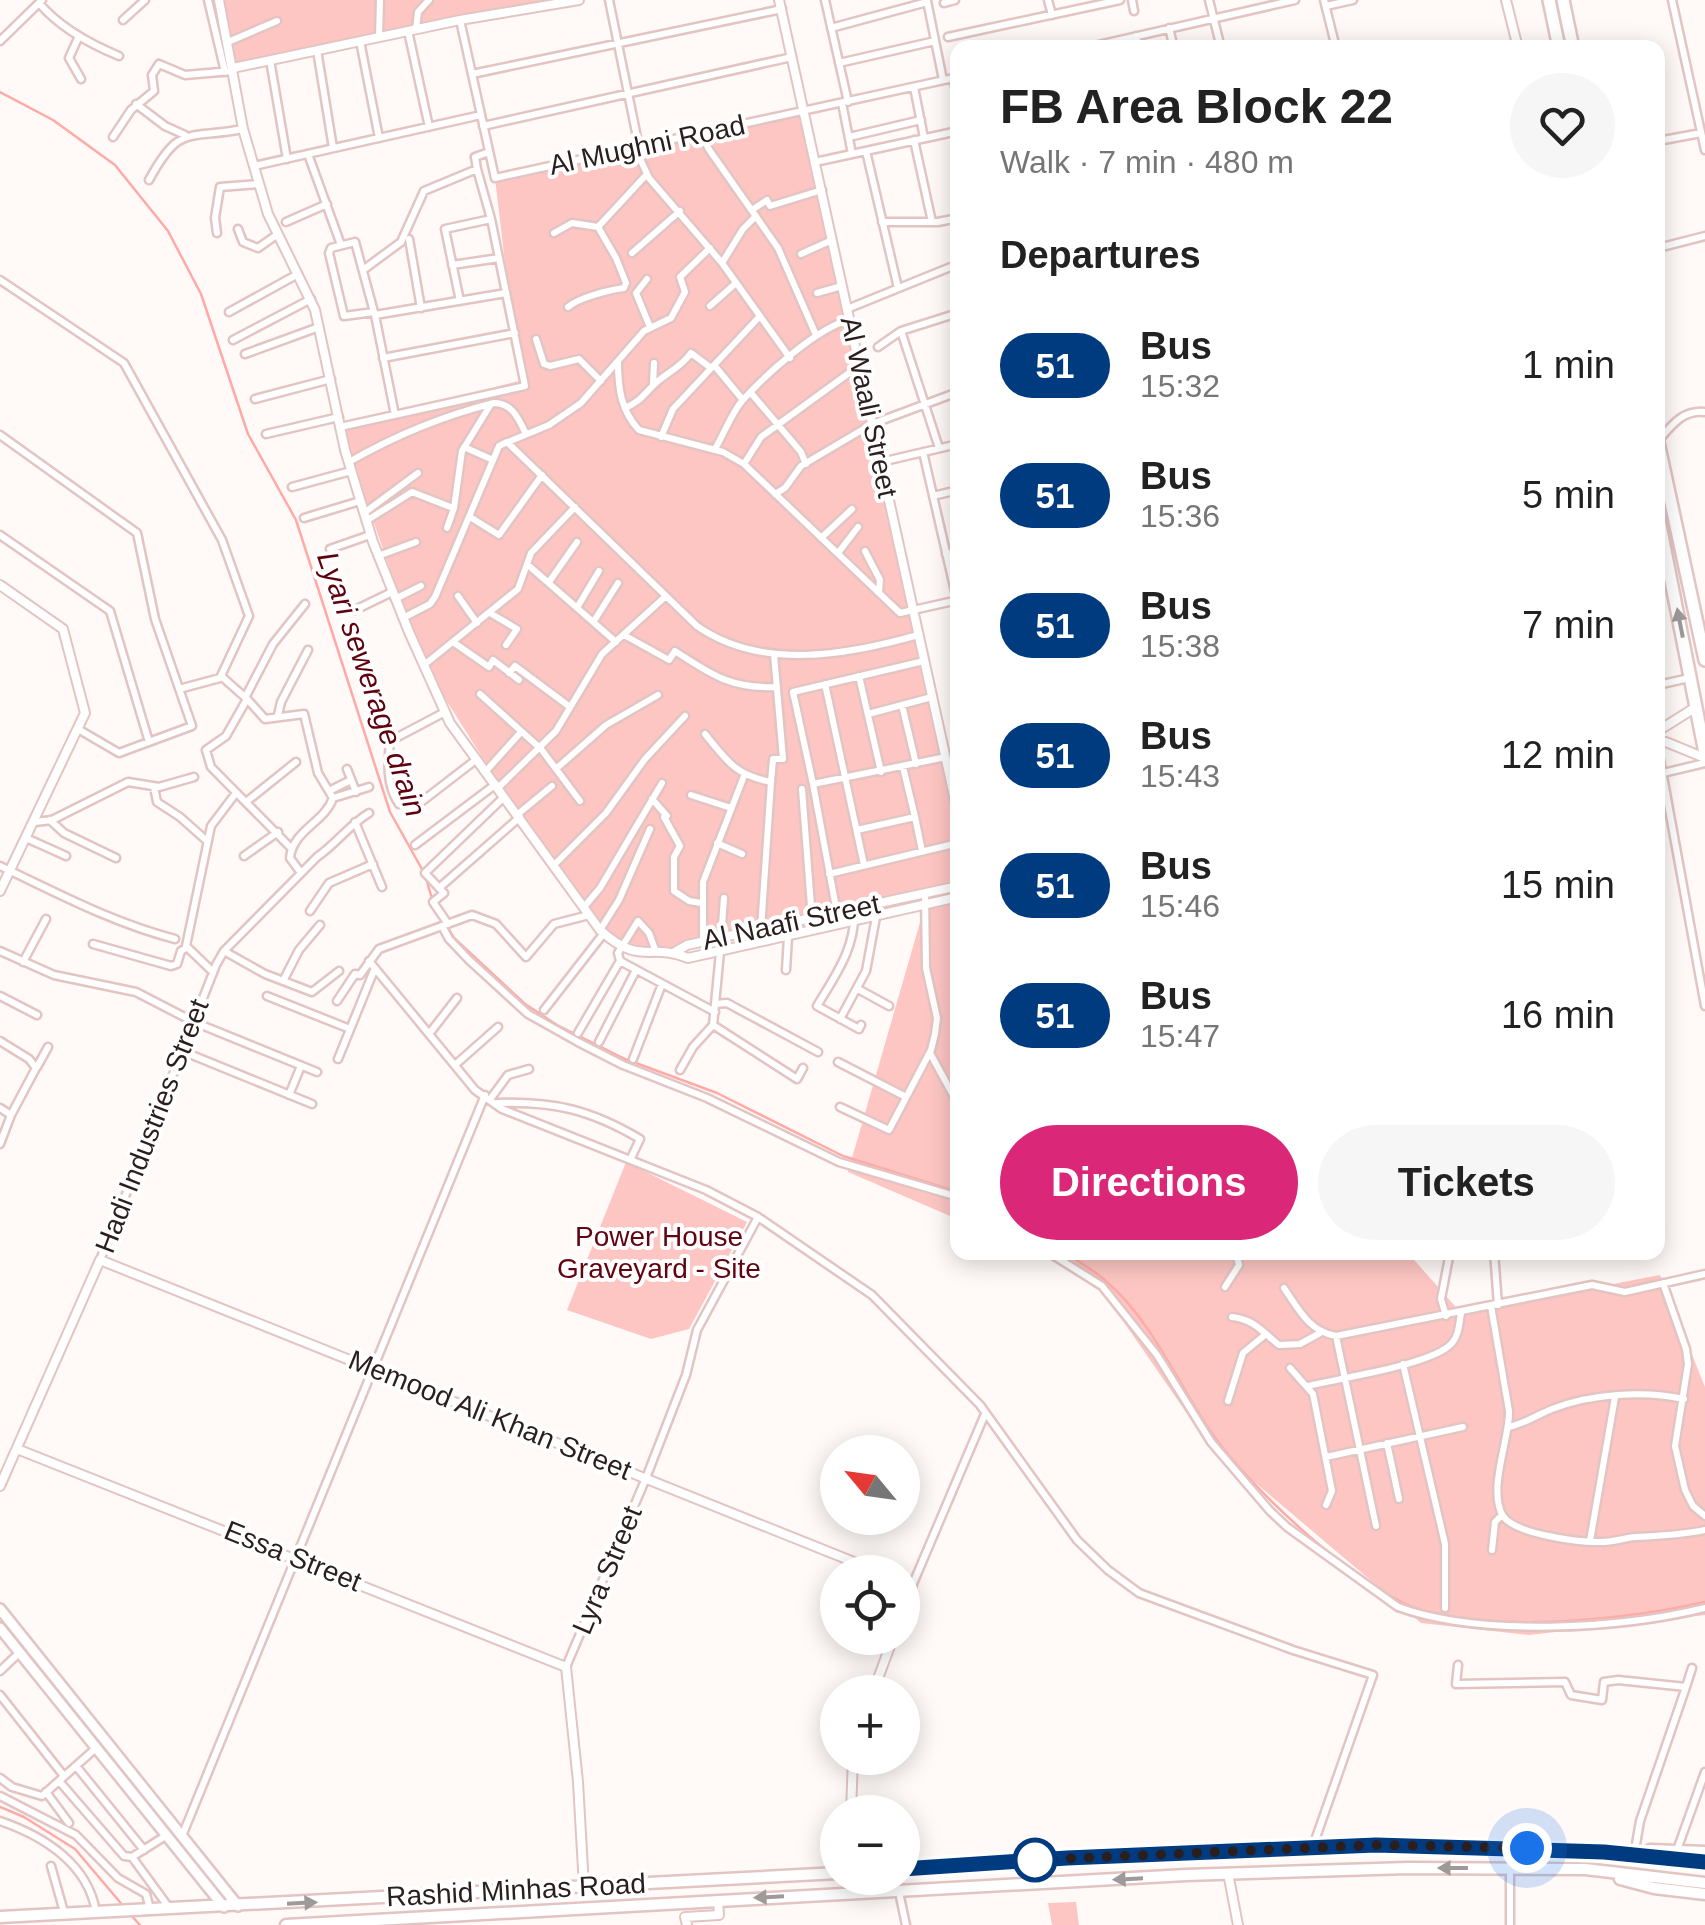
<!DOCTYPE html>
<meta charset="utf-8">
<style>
:root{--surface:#fff;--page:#f6f6f6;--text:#222;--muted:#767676;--accent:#db2777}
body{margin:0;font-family:Helvetica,sans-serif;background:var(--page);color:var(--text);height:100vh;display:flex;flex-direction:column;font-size:38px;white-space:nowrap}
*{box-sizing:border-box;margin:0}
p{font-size:32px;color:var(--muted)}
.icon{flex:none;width:55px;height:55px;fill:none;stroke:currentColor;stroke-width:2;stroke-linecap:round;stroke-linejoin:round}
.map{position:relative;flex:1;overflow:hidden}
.drawer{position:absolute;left:950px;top:40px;width:715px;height:1220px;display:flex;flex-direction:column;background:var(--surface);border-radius:20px;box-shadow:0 5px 25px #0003}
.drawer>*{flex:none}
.badge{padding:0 20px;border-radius:32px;font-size:35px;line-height:65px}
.needle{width:65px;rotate:299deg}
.fabs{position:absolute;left:820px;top:1435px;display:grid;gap:20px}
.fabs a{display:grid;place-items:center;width:100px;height:100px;border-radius:50%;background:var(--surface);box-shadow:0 5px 25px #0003;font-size:50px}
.you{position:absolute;width:50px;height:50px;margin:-25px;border:8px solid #fff;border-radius:50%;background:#1a73e8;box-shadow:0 0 0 15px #1a73e833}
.map>.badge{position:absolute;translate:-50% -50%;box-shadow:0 0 0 5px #fff}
h2{padding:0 50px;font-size:38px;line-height:90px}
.round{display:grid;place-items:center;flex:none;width:105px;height:105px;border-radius:52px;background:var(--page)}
.head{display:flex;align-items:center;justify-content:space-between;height:170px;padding:0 50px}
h1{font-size:48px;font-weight:700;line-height:75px}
.cta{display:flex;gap:20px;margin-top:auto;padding:20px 50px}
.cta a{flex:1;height:115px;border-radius:60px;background:var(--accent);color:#fff;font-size:40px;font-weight:700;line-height:115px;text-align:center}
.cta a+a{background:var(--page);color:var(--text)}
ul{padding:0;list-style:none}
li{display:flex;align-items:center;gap:30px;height:130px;padding:0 50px}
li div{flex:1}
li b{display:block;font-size:38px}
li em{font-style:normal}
li .badge{min-width:110px;font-weight:700;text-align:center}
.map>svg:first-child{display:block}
.green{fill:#fdc6c3}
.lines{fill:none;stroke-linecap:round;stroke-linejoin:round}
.stream{stroke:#ffaaa6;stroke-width:2.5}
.minor-casing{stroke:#e2c5c3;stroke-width:11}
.tertiary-casing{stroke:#e2c5c3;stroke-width:12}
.secondary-casing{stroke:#e2c5c3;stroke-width:14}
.primary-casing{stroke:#e2c5c3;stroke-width:15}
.motorway-casing{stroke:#e2c5c3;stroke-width:16}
.minor{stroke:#fff;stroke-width:6}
.tertiary{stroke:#fff;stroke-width:8}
.secondary{stroke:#fff;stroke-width:9}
.primary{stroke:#fff;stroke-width:10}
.motorway{stroke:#fff;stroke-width:11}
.oneway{fill:#9f9a9a}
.line-casing{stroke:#fff;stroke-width:22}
.line{stroke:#003b80;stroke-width:15}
.walk{stroke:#2a1f1e;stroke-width:10;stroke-dasharray:0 18}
.stop-dot{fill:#fff;stroke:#003b80;stroke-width:5}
.labels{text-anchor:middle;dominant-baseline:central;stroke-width:8;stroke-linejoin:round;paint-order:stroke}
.street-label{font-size:28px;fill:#2a1f1e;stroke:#fff}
.park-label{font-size:28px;fill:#620310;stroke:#fff}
.water-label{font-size:30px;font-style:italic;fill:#5e000d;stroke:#fff}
</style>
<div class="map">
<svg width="1705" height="1925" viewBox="0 0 1705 1925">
<rect width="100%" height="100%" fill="#fff9f8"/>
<path class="green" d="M219,0H565L234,71Z
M804,112L957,814V885L656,953H618L518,814L424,665L340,427L519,381L495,178Z
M957,898V1219L848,1172L925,905Z
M626,1162L747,1222L689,1329L651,1339L567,1310Z
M1037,1253H1408L1461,1313L1660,1275L1705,1387V1615L1529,1635L1421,1623L1206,1441L1092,1276Z
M1076,1902L1079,1925H1052L1048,1903Z"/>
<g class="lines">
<path class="stream" d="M0,92L53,120L115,165L168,231L201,294L248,434L296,520L390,812L423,871
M426,878L432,899
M448,928L454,938L525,1004L557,1025L625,1059L717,1093L843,1156L958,1192
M1063,1252C1078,1261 1094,1270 1107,1282C1153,1322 1177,1383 1211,1432C1246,1484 1364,1596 1425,1611C1505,1632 1625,1620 1705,1602
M0,1807L24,1817L75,1849L125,1908
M130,1914L140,1925"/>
<g class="minor-casing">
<path id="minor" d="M208,0L225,72
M609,0L639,147
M825,0L848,102
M1048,0L1052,15
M1132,0L1134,11
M1209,0L1221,48
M1324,0L1336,48
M1672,0L1705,150
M927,1L943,80
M39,3C60,28 90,44 119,56
M944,3L955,0
M1326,6L1353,0
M123,20L145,0
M460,20L495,178L958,77
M831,28L927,2
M1169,28L1174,48
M416,29L418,12L429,0
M408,31L429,127
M79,36L69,58L81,79
M1136,36L1139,48
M379,37L380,0
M948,37L1120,0
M0,41L42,0
M360,41L379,138
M228,42L277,21
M1085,48L1295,0
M317,50L333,148
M270,60L287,159
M839,63L935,41
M472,74L782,9
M953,78L958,99
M914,87L924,138
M842,103L852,154
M136,104L165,126L185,135
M483,126L792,57
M703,134L708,148L778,248L816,335
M113,137L131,110L154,91L152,75L159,64L185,75L232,71
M849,137L921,120
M914,140L932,222
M1658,141L1701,133
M635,148L649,178L722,263L790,358
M866,151L898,288
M308,154L341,245
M815,162L958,131
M254,166L481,115
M149,180C180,123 187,140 243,129
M752,210L767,200L770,206L822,190
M286,222L327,204
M882,222H938L958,218
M598,227L647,174
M238,229L243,242L258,248L278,234
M217,233L215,218L220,187L259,184
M554,233L572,223L598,227L616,258L626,283L624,288C609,290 578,298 568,307
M409,239L421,308
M1658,248L1705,236
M632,253L680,211
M801,254L832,240
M722,263L743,229L756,216
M452,265L499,258
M363,270L401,242L424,191L477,169L475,157L489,152
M647,279L636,293L650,327
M0,280L124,363L222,540L249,616L220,678L179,689
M817,293L842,286
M460,301L445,229L491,219
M710,306L736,283
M847,309L958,264
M229,312L298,274
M374,312L344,316L329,253L331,248L355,242L374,312L375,315L395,415
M375,315L506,293
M901,331L939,448
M536,339L544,364L550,366L579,359L601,381
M233,340L311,299
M878,347L901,331L958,313
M245,354L319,327
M383,358L515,333
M618,362C618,388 621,411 639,430L723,452L744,464L900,613L958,600
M714,365L743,400
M653,384L654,363
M751,393L801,452L806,464
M255,399L331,379
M625,408C644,399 643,394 658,381C670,371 681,367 691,353L711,368
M340,427L525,386L491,219L477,169
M266,434L339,417
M0,435L137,533L155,619L192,726L119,753L78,729
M661,437L673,409L760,316
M1658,441C1672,425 1682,410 1705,412
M508,442L549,425L581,403L644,331L671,318L685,292L680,277L710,248
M464,447L493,460
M715,449C724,434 731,414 742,401C764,376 819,326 850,320
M923,452L957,600
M349,462C396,435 442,416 494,403C513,403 519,420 526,434
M881,462L958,444
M744,464L761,437L860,365
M292,487L351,471
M775,494L785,488L801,466L872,424L958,392
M933,496L958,490
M364,513L418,473
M470,517L499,535L542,475
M304,518L360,501
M366,521L412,492L453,508
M447,528L454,508L462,451L491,404
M0,535L110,611L149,742
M821,538L852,509
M330,549L370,535
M865,551L880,580L879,592
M838,553L858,527
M946,554L958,552
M378,556L416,542
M528,565L616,642
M549,582L577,542
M458,596L477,623
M395,599L421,586
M578,606L599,571
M355,610L392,592
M490,613L517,629L506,645
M403,618L430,604L435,597L499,446L507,442L697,626C761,671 848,655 918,635
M594,621L618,583
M624,635L669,660L675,651C712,675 731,689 777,687
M453,642L489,667L493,660L519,680
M924,661L793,692L813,784L946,757
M424,665L518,589L531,553L575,507
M509,673L515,666L570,707
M221,676L247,699L226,736L206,750L211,767L291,848
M859,676L881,772
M825,684L864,865
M1658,685L1689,678
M480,694L541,749L580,801
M246,696L273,644L305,604
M247,699L265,719L304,714L318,773L333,798C325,822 292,831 290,858L301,873
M902,705L916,764
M868,714L932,697
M278,715L281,702L308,650
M705,734C727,761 735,775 771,782L761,929
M1658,749L1705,1006
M903,767L915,817
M557,768L606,725L658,695
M347,769L356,792
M486,771L521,732
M1663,773L1705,763
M771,782L773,759H783L774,654
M813,784L837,913
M154,787L157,802L180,817L207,841
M499,787L556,731L602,654L666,596
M802,789L812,919
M329,791L351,780
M691,795L731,808
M333,798L369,787
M652,799L667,816L664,817L680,846L674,857V891L689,901L701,903
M246,802L296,762
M399,804C386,786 388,763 390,741L445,712
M412,809L477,759
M518,814L552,786
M50,820L64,833L116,858
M35,822L52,820L128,782L159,787L194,777
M355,822L382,887
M857,830L915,817L922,851
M26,838L66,856
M717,843L742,854
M415,845L496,784
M244,856L278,832
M554,865L606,813L645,759L685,716
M0,866C57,893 113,923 175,939
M829,874L958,843
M439,888L520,817
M584,907L600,888L662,783
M854,909C857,946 835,976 817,1006L859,1029L861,1025
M310,911L329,883L373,864
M448,924L433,902L444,893L425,873L504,797
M442,926L449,939L469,960L528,1014L578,1042L623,1065L707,1098L839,1162L958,1197
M600,930L619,900L650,829
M721,938L724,898
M703,942V882L744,776
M93,944L171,966L177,964L181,951L186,948
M0,951L54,975L136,992L194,1022L317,1072
M224,951L265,974L312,992L339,971
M656,952L649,933L638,921L618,953L620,961L715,1012
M720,952L713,1025L797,1079L803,1068
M369,961L475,1090L502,1109L706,1190L758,1217L872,1295L980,1405L1077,1540L1108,1570L1139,1593L1293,1650L1373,1675L1313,1846
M23,962L46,919
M786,970L788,937
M213,972L186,946L211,826L236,793
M283,981L299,950L320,925
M858,989L889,1006
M0,996L37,1015
M267,996L350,1029
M337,1001L355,974L360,975L379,949L472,915L496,924L526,957L554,924L589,915
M715,1004L727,1003L818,1052
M544,1010L604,933
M840,1019L866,971L876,917
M578,1033L620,961
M429,1034L457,998
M0,1041L29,1059L36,1068L11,1115
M599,1042L636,970
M182,1051L312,1104
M930,1053L958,1104
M338,1059L375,968
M633,1059L662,984
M838,1062L906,1097
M455,1065L498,1027
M37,1067L48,1047
M680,1070L693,1047L713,1025
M289,1095L301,1066
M491,1098L508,1075L529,1069
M497,1103C554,1101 591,1110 640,1139L631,1158
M840,1107L889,1130L931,1050L935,1034L937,1018L926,968L925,894
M0,1108L11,1115L0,1144
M1048,1252L1102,1286L1157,1355L1211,1442L1270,1511L1287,1527L1398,1607C1481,1637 1620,1629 1705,1608
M1494,1252L1498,1305
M100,1260L216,965L224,951L317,857C336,844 349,825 369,813
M1663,1283L1686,1349L1688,1364L1675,1446L1685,1490L1693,1506L1705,1516
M1225,1287L1239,1265L1236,1252
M1284,1288C1299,1310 1309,1331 1336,1336L1592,1285L1625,1292L1705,1274
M1491,1306L1509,1411C1510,1438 1487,1490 1503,1516C1515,1534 1577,1542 1598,1542C1611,1543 1623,1538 1636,1537C1659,1536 1682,1535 1705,1530
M1446,1316L1441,1299L1450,1252
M1232,1317C1253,1319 1263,1332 1279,1345L1300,1344L1320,1333
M1336,1336L1376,1526
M1403,1364L1445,1544V1608
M1290,1368L1313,1394L1332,1491L1326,1505
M1308,1386C1339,1378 1433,1365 1452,1343C1459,1335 1459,1324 1461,1313
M1228,1401L1243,1353L1266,1334
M1509,1427C1526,1423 1537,1415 1552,1409C1590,1394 1644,1390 1684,1399
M1387,1443L1399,1499
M1326,1457L1463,1427
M1590,1541L1615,1397
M1492,1550L1495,1522L1502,1515
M912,1586L985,1414
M1458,1665L1456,1684L1565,1682L1571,1695L1602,1700L1604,1682L1618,1680L1686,1687L1640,1821L1635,1850
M566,1667L646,1478L686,1375L697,1330L758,1217
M0,1671L19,1653
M1686,1687L1692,1668
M0,1695L64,1776
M76,1766L144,1850
M0,1778L12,1787L42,1796L96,1748
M59,1781L124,1856L132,1857L167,1835
M46,1792L69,1823
M0,1796L76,1835L118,1878L146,1894L150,1909
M0,1821C44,1836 88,1864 96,1912
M182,1836L485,1095
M1677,1850L1705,1772
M132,1857L170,1909
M51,1866L64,1912
M1510,1868V1925
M899,1892L906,1925"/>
</g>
<g class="tertiary-casing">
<path id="tertiary" d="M219,0L243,129L268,214L315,310L345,450L373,542L409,632L450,723L600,930C641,967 649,942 688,958L958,897
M779,0L958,814
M1506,0L1518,48
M233,68L460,20L579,0
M0,585L63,629L85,713L0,891
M1658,731L1696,707
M1658,742H1666L1705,758
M675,952L687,945L958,886
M17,1449L566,1667L578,1782L584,1887
M0,1486L100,1260L879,1572
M902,1582L912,1586L902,1612
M873,1692L893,1638
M851,1812L853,1758
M1228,1873L1238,1925
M687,1925L685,1917L719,1915L718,1900"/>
</g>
<g class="secondary-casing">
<path id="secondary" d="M0,1609L238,1906
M0,1628L224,1907"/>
</g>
<g class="primary-casing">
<path id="primary" d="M1650,1850L1705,1852
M902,1869L1067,1858L1376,1845L1604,1851L1705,1862
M1620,1879L1654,1888L1705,1894
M0,1917L838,1873
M286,1925L1186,1875L1408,1868L1585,1869L1705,1883"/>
</g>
<g class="motorway-casing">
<path id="motorway" d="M1549,0L1559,48
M1563,0L1573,48
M1658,442L1705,660
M1658,515L1705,753"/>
</g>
<use href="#minor" class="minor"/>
<use href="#tertiary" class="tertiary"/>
<use href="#secondary" class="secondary"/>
<use href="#primary" class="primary"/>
<use href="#motorway" class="motorway"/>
</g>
<defs><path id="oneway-solid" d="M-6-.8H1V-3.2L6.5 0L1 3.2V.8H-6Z" transform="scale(2.5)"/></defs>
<g class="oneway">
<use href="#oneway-solid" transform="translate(1680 623) rotate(-101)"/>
<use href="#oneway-solid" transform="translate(1453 1868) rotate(-180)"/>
<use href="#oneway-solid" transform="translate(1128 1879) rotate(177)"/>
<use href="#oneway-solid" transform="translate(769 1897) rotate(177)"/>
<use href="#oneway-solid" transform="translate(302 1903) rotate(-3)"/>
</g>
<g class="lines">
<g class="line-casing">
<path id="line" d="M902,1869L1067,1858L1376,1845L1604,1852L1705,1862"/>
</g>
<use href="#line" class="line"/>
<path class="walk" d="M1035,1860L1376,1845L1527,1848"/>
</g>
<circle class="stop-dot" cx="1035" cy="1860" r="20"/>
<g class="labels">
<g class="street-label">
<text transform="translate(647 145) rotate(-12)">Al Mughni Road</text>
<text transform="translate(869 407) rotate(78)">Al Waali Street</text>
<text transform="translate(791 922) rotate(-12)">Al Naafi Street</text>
<text transform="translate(152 1126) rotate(-69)">Hadi Industries Street</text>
<text transform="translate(490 1415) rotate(22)">Memood Ali Khan Street</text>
<text transform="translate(293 1556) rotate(22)">Essa Street</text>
<text transform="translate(607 1570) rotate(-67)">Lyra Street</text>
<text transform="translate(516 1890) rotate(-3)">Rashid Minhas Road</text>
</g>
<g class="park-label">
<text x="659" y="1236">Power House<tspan x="659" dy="32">Graveyard - Site</tspan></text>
</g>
<g class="water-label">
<text transform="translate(372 684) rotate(71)">Lyari sewerage drain</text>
</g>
</g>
</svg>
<div class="fabs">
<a><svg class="needle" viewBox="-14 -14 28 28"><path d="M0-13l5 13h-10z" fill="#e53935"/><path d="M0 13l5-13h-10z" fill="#767676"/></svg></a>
<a><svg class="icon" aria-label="locate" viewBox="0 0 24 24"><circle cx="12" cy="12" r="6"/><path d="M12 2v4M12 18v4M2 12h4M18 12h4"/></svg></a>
<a>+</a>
<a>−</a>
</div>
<div class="you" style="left:1527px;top:1848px"></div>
<section class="drawer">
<div class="head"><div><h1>FB Area Block 22</h1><p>Walk · 7 min · 480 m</p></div><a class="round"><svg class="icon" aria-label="heart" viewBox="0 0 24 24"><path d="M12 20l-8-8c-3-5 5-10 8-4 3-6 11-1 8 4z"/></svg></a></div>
<h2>Departures</h2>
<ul>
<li><span class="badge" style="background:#003b80;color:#fff">51</span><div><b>Bus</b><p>15:32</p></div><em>1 min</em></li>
<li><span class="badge" style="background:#003b80;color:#fff">51</span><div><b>Bus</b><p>15:36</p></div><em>5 min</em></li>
<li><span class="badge" style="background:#003b80;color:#fff">51</span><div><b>Bus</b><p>15:38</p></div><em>7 min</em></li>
<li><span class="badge" style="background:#003b80;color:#fff">51</span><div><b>Bus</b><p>15:43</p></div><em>12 min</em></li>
<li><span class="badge" style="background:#003b80;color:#fff">51</span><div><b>Bus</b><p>15:46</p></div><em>15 min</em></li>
<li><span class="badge" style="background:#003b80;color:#fff">51</span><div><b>Bus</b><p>15:47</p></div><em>16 min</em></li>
</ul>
<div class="cta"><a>Directions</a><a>Tickets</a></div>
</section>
</div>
